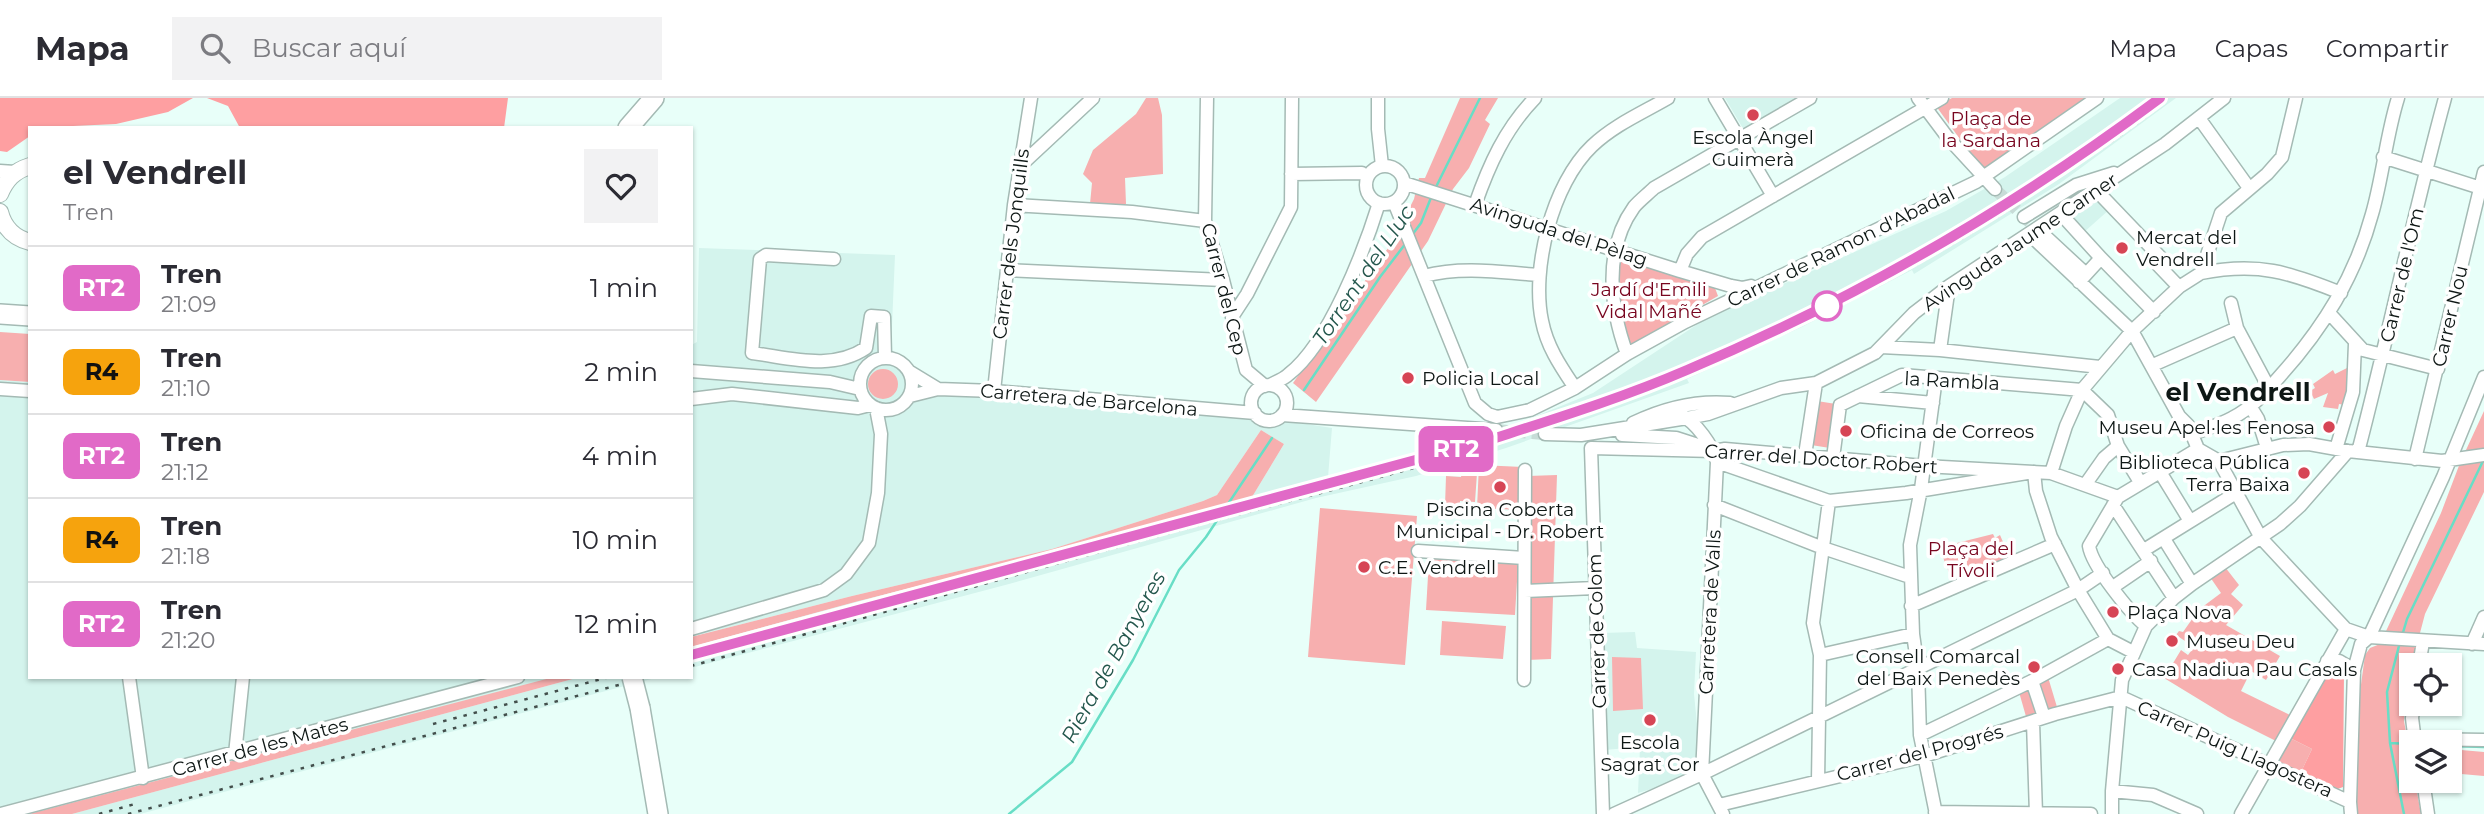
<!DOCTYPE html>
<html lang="es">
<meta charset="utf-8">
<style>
:root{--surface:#fff;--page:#f2f2f3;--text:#2b2b33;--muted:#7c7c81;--line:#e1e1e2}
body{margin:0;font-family:Montserrat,sans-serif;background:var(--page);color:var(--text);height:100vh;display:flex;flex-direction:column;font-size:26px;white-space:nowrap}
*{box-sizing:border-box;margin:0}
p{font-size:23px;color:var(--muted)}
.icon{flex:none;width:38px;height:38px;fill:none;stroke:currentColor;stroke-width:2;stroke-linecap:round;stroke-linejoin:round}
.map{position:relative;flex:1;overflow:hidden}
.panel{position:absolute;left:28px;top:28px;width:665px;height:553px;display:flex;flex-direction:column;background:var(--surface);border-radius:0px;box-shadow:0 2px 5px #0004}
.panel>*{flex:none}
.badge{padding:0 14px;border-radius:10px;font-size:24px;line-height:46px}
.fabs{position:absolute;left:2399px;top:555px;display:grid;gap:14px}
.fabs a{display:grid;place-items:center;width:63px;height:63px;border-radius:0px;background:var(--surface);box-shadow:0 2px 5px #0004;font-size:35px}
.map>.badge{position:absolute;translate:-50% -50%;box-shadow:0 0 0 4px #fff}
.round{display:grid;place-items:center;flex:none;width:74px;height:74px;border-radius:0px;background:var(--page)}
.summary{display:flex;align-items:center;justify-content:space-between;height:119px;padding:0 35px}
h1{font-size:33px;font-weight:700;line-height:52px}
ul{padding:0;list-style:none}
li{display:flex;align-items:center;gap:21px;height:84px;padding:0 35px;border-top:2px solid var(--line)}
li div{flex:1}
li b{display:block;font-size:26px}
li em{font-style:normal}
li .badge{min-width:77px;font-weight:700;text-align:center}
header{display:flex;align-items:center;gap:42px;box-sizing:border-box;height:98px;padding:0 35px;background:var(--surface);border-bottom:2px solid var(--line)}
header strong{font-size:33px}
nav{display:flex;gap:38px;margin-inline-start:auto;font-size:24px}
.search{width:490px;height:63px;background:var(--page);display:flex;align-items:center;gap:18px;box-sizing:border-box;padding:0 24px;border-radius:0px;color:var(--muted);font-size:26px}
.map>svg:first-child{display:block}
.built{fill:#d4f4ed}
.green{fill:#f7afaf}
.forest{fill:#fe9fa1}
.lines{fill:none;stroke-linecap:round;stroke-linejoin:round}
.stream{stroke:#68dec6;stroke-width:2.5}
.minor-tunnel{stroke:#c7dcd7;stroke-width:12;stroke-dasharray:12 6;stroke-linecap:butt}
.minor-casing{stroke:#a4bab4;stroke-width:15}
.major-casing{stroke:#a4bab4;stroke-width:18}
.highway-casing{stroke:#a4bab4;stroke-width:22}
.minor{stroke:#fff;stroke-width:12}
.major{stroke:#fff;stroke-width:16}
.highway{stroke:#fff;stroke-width:19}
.rail{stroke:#434f4c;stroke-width:2.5;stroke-dasharray:3.5 7;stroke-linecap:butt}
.highway-bridge-casing{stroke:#a4bab4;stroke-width:22;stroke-linecap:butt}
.highway-bridge{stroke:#fff;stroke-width:19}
.line-casing{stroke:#fff;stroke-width:16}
.line{stroke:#e16ac7;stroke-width:10}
.poi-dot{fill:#d64555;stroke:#fff;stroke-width:2.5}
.stop-dot{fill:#fff;stroke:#e16ac7;stroke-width:3.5}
.labels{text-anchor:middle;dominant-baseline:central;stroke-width:7;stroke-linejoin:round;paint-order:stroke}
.park-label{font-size:19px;fill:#78051f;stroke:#fff}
.poi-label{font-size:19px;fill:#0e1715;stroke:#fff;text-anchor:start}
.street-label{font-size:19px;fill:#0e1715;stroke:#fff}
.water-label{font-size:21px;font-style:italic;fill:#24574d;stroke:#fff}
.district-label{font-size:26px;font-weight:bold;fill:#0e1715;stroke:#fff}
</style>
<header>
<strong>Mapa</strong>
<div class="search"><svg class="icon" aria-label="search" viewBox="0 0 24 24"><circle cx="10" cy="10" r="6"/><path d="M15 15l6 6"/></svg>Buscar aquí</div>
<nav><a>Mapa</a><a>Capas</a><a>Compartir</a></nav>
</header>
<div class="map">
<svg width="2484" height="716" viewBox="0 0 2484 716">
<rect width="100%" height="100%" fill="#e8fff9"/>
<path class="built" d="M1725,0H1798L1745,34Z
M2120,0H2176L2059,86L1914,176L1912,172L1802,229L1687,281L1689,285L1506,350L1416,378L1316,400L1009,486L691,570V549L855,504L1206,415L1252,399L1284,346L1261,332L1217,397L1203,403L1052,451L852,498L691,539V247L697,244L699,150L895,157L891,251L928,294L1229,314L1332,330L1328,379L1453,348L1514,327L1593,295L1707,220L1946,113L2005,79Z
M2099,98L2110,111L2083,135L2068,118Z
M0,282L30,284V579L554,580L29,716H0Z
M1635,534L1637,550L1696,554L1694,596L1702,676L1638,695L1640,649L1604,652L1602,535Z
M580,579H659L140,716H72Z"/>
<path class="green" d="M1146,0H1158L1162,17L1163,76L1125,80L1126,106H1090L1092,85L1083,76L1093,52L1136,16Z
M1460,0H1498L1485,22L1490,26L1469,70L1453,91L1428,143L1316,304L1293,285L1393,143L1414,101L1419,80H1425Z
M1952,0H2090L1985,76L1936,8Z
M1620,159L1715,190L1718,198L1629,249C1616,220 1617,189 1620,159Z
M0,234L30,236V284L0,282Z
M2347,270L2346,307L2339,306L2338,311L2323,309L2328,295L2314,301L2310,293L2315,290L2313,286L2333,272L2335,276Z
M868 286a15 15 0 1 1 30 0a15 15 0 1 1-30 0Z
M1817,303L1836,306L1830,350L1811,347Z
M2484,313V394L2425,516L2407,584L2404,623L2411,661L2412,682L2415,683L2421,716H2355L2357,616L2365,557L2370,550L2380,546L2441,415L2460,365Z
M1261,332L1284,346L1252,399L1206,415L855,504L691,549V539L852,498L1052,451L1203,403L1217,397Z
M1479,367L1523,369L1521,412L1477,410Z
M1462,374L1477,375L1475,404L1460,403V409L1445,408L1446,378L1461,379Z
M1557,377L1551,561L1527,562L1528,378Z
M1320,410L1417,418L1405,567L1308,559Z
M1993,436L1995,440L2000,437L2012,465L1955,489L1942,457L1949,447Z
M1429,461L1518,466L1515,517L1426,512Z
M2225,469L2239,487L2231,496L2243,507L2226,527L2280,558L2266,582L2251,573L2241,593L2290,617L2276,643L2228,619L2164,580L2181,552L2188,557L2194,549L2176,537L2179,533L2183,534L2195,517L2202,520L2205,516L2201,510L2221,495L2210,479Z
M1442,523L1506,528L1503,561L1440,557Z
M1612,559L1641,560L1643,611L1613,613Z
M554,579H580L72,716H29Z
M2048,579L2057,609L2060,611L2027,622L2019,594Z
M2290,640L2312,651L2300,676L2282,668L2279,660Z
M2450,651L2484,654V678L2450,675Z"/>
<path class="forest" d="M0,0H193L168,14L116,26L30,30V38L7,54L0,53Z
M207,0H508L504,30H240L228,8Z
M2337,570L2344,575L2343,689L2335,692L2300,676L2312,651L2290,640L2329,571Z"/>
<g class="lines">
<path class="stream" d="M1435,91L1480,0
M1412,137L1421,125L1432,97
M1304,292L1380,179L1406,145
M2402,538L2407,521L2483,363
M2400,544L2387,594L2390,645L2404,716
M2390,645L2410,646
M2452,648L2484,649
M1009,716L1072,664L1133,562L1179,472L1206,439L1272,340"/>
<path class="minor-tunnel" d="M1995,91L2042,136
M1496,332L1545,336"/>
<g class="minor-casing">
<path id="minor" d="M1207,0L1205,123L1223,182L1246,272L1265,288
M1378,0V31L1382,68
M1715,0L1773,98
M1918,0L1948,40L1995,91
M2199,20L2249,90
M2383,59L2484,91
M1366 87a19 19 0 1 1 38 0a19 19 0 1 1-38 0Z
M1020,68L1093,0
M0,73L15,74
M1291,76L1362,75
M1404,85L1680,173L1731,188L1742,190L1751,188
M2096,92L2163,162L2158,167L2179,189
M1394,104L1475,305L1488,316L1497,319L1530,312L1575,290L1627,256L1685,224L1976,84L2097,0
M1014,107L1132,114L1205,123
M1475,107C1489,67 1505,31 1535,0
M2060,115L2101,160L2079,184
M2024,119L2076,87L2114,75
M2029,136L2132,233L2179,318L2188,327L2198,351L2219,363L2283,347L2309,346L2348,353L2442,363L2484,357
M2045,138L2086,176
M2101,160L2154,214
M834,161L766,157L760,161L752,255C791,260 832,273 866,250L871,218L884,219L885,259
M1007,172L1223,182
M1680,173L1687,156L1702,139L1942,0
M2201,175C2258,164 2289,174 2341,195
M1424,178C1461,168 1500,174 1539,177
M2231,205L2237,230L2269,290
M2330,216L2363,252L2438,271
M1232,219L1247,196L1291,109L1292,0
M1881,249L1940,252L2100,269
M1940,252L1949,188
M1627,256C1610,210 1603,152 1634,109C1640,102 1648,96 1654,90L1810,0
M860 286a26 26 0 1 1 52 0a26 26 0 1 1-52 0Z
M2153,267L2237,230
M691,273L830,284L860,291
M910,274L938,291
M1936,280L1921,391L1910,447L1913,536L1918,571L1920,637L1936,716
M1270,287C1276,284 1284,281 1289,276C1329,245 1364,153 1379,105
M1251 305a18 18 0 1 1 36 0a18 18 0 1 1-36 0Z
M1575,290C1561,269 1547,249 1542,223C1531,171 1552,86 1592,48C1614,27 1642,15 1668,0
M0,291L30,293
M2082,292L2108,317L2118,348L2140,384
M994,293L1014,107L1031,0
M910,298L938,291L994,293L1255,315
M1858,298L1933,305
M691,301L732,296L858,310L870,307
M2250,308L2258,321L2267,350
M1282,317L1496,332
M1681,317C1696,324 1713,348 1717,364L1702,676
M1633,325C1664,310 1695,302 1730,305
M1545,336L1581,337L1687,320L1708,316L1781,290L1816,285L1875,255L1914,215L1949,188L2165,46L2224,0
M2192,336C2205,331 2219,327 2232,320C2251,311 2267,293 2280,278C2323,230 2355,179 2372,116C2383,78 2386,38 2398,0
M1622,337L1676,340L1707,350
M2336,351L2353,294L2355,246
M2358,354C2389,236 2413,117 2445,0
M1805,357L1816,285
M1833,360L1840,307L1902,277L2082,292
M2415,361L2484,74
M2219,363L2261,440L2346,531L2369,539L2484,546
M1717,364L1829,403L1906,395L2034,374L2036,393L2051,439L2078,492L2108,541L2133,554
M2160,374L2190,423
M2051,375L2066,328L2082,292L2132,233L2179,189L2201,175L2221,115L2267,76L2282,59L2296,0
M2085,387L2104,360L2118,348
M1714,407L1823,450L1910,479
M2113,407L2174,500
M2164,441L2192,486
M2144,452L2236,395
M1418,453L1524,460
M2113,489L2151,463
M1525,493L1595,490
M1911,508L2055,446
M2146,528C2130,515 2092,468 2089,448L2118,399L2198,351
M691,531L824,492L846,476L869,445L878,395L881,336L876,310
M2472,546L2484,519
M1820,557L1913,536
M2327,563H2339L2354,572
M2419,567L2423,544
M129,579L143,680
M1524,582L1525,372
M2032,583L2044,619
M2121,599L2350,704
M2414,606L2412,620L2415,644
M2033,624L2036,716
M1920,637L2032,583L2108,541
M2414,641L2484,642
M235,656L243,579
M1702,676L1723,716
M2423,682L2428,716
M1818,683L1820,557L1813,525L1829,403
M2112,693L2153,697L2197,716
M1719,707L1924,658L2055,616L2121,599
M1935,714L2091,716
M1,716L518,579
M1603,716L1591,350L1714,353L1725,351L1924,368L2051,375L2118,399
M1614,716L1702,676L2078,492L2103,475
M2112,716V693L2122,582L2146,528L2174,500L2192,486L2280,426L2300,408L2348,353
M2241,716L2346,531
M2351,716L2350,704L2354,572L2361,546L2369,539L2443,379L2484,279"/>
</g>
<g class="major-casing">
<path id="major" d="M0,96C6,82 14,73 30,68
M0,114C4,130 14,140 30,144"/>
</g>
<g class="highway-casing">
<path id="highway" d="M628,30L654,0
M0,216L30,218
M640,610L658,716"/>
</g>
<use href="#minor" class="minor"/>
<use href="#major" class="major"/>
<use href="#highway" class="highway"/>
<path class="rail" d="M691,568C872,518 1051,466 1232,418C1320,395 1408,373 1495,346C1694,285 1885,196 2058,79C2096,54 2134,29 2169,0
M433,626L609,579
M99,716L135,706
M128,716L649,579"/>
<g class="highway-bridge-casing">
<path id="highway-bridge" d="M632,579L640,610"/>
</g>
<use href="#highway-bridge" class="highway-bridge"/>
</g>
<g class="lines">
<g class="line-casing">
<path id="line" d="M691,557L1486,343C1554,321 1622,300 1687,272C1856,201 2013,110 2160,0"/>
</g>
<use href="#line" class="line"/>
</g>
<g class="poi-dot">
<circle cx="1753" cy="17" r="7"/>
<circle cx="2122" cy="150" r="7"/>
<circle cx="1408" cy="280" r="7"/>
<circle cx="2329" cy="329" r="7"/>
<circle cx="1846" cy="333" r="7"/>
<circle cx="2304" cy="375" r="7"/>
<circle cx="1500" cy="389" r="7"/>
<circle cx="1364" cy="469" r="7"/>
<circle cx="2113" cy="514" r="7"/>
<circle cx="2172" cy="543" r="7"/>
<circle cx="2034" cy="569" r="7"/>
<circle cx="2118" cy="571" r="7"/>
<circle cx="1650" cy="622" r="7"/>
</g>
<circle class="stop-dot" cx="1827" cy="208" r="14"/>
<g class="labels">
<g class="park-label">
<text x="1991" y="20">Plaça de<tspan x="1991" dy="22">la Sardana</tspan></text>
<text x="1649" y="191">Jardí d'Emili<tspan x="1649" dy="22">Vidal Mañé</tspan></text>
<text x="1971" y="450">Plaça del<tspan x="1971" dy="22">Tívoli</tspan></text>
</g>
<g class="poi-label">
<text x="1753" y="39" text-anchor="middle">Escola Àngel<tspan x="1753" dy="22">Guimerà</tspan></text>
<text x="2136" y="139">Mercat del<tspan x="2136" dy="22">Vendrell</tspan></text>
<text x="1422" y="280">Policia Local</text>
<text x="2315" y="329" text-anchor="end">Museu Apel·les Fenosa</text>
<text x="1860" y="333">Oficina de Correos</text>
<text x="2290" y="364" text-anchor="end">Biblioteca Pública<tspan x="2290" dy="22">Terra Baixa</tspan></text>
<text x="1500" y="411" text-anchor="middle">Piscina Coberta<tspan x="1500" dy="22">Municipal - Dr. Robert</tspan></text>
<text x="1378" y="469">C.E. Vendrell</text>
<text x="2127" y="514">Plaça Nova</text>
<text x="2186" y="543">Museu Deu</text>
<text x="2020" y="558" text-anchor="end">Consell Comarcal<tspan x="2020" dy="22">del Baix Penedès</tspan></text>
<text x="2132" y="571">Casa Nadiua Pau Casals</text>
<text x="1650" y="644" text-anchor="middle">Escola<tspan x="1650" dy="22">Sagrat Cor</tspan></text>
</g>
<g class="street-label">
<text transform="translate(1559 134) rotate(18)">Avinguda del Pèlag</text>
<text transform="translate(2020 144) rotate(-34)">Avinguda Jaume Carner</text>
<text transform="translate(1011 146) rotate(-83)">Carrer dels Jonquills</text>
<text transform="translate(1841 149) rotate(-26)">Carrer de Ramon d'Abadal</text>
<text transform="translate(2402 177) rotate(-77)">Carrer de l'Om</text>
<text transform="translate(1224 191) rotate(76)">Carrer del Cep</text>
<text transform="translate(2450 218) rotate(-77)">Carrer Nou</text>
<text transform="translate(1952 283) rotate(3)">la Rambla</text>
<text transform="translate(1089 302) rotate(5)">Carretera de Barcelona</text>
<text transform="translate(1821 361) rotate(4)">Carrer del Doctor Robert</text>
<text transform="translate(1710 514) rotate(-87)">Carretera de Valls</text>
<text transform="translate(1597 533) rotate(-92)">Carrer de Colom</text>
<text transform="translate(260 649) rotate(-15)">Carrer de les Mates</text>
<text transform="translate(2235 651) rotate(24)">Carrer Puig Llagostera</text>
<text transform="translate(1920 655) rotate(-15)">Carrer del Progrés</text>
</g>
<g class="water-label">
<text transform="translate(1363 177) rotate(-56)">Torrent del Lluc</text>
<text transform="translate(1113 559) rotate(-61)">Riera de Banyeres</text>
</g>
<g class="district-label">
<text x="2238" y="294">el Vendrell</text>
</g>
</g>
</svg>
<div class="fabs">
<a><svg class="icon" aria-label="locate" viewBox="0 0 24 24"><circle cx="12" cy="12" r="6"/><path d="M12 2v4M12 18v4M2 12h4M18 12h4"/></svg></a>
<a><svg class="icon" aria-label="layers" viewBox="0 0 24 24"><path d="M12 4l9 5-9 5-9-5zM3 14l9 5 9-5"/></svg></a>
</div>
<b class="badge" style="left:1456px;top:351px;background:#e16ac7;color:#fff">RT2</b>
<section class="panel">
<div class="summary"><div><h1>el Vendrell</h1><p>Tren</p></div><a class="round"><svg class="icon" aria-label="heart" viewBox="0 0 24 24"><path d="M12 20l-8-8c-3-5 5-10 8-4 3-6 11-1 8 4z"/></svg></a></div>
<ul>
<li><span class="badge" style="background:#e16ac7;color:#fff">RT2</span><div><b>Tren</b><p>21:09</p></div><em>1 min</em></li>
<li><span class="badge" style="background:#f6a30d;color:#111">R4</span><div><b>Tren</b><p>21:10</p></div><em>2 min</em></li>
<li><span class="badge" style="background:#e16ac7;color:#fff">RT2</span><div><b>Tren</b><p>21:12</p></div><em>4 min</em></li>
<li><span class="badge" style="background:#f6a30d;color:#111">R4</span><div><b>Tren</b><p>21:18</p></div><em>10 min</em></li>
<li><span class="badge" style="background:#e16ac7;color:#fff">RT2</span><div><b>Tren</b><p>21:20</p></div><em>12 min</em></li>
</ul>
</section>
</div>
